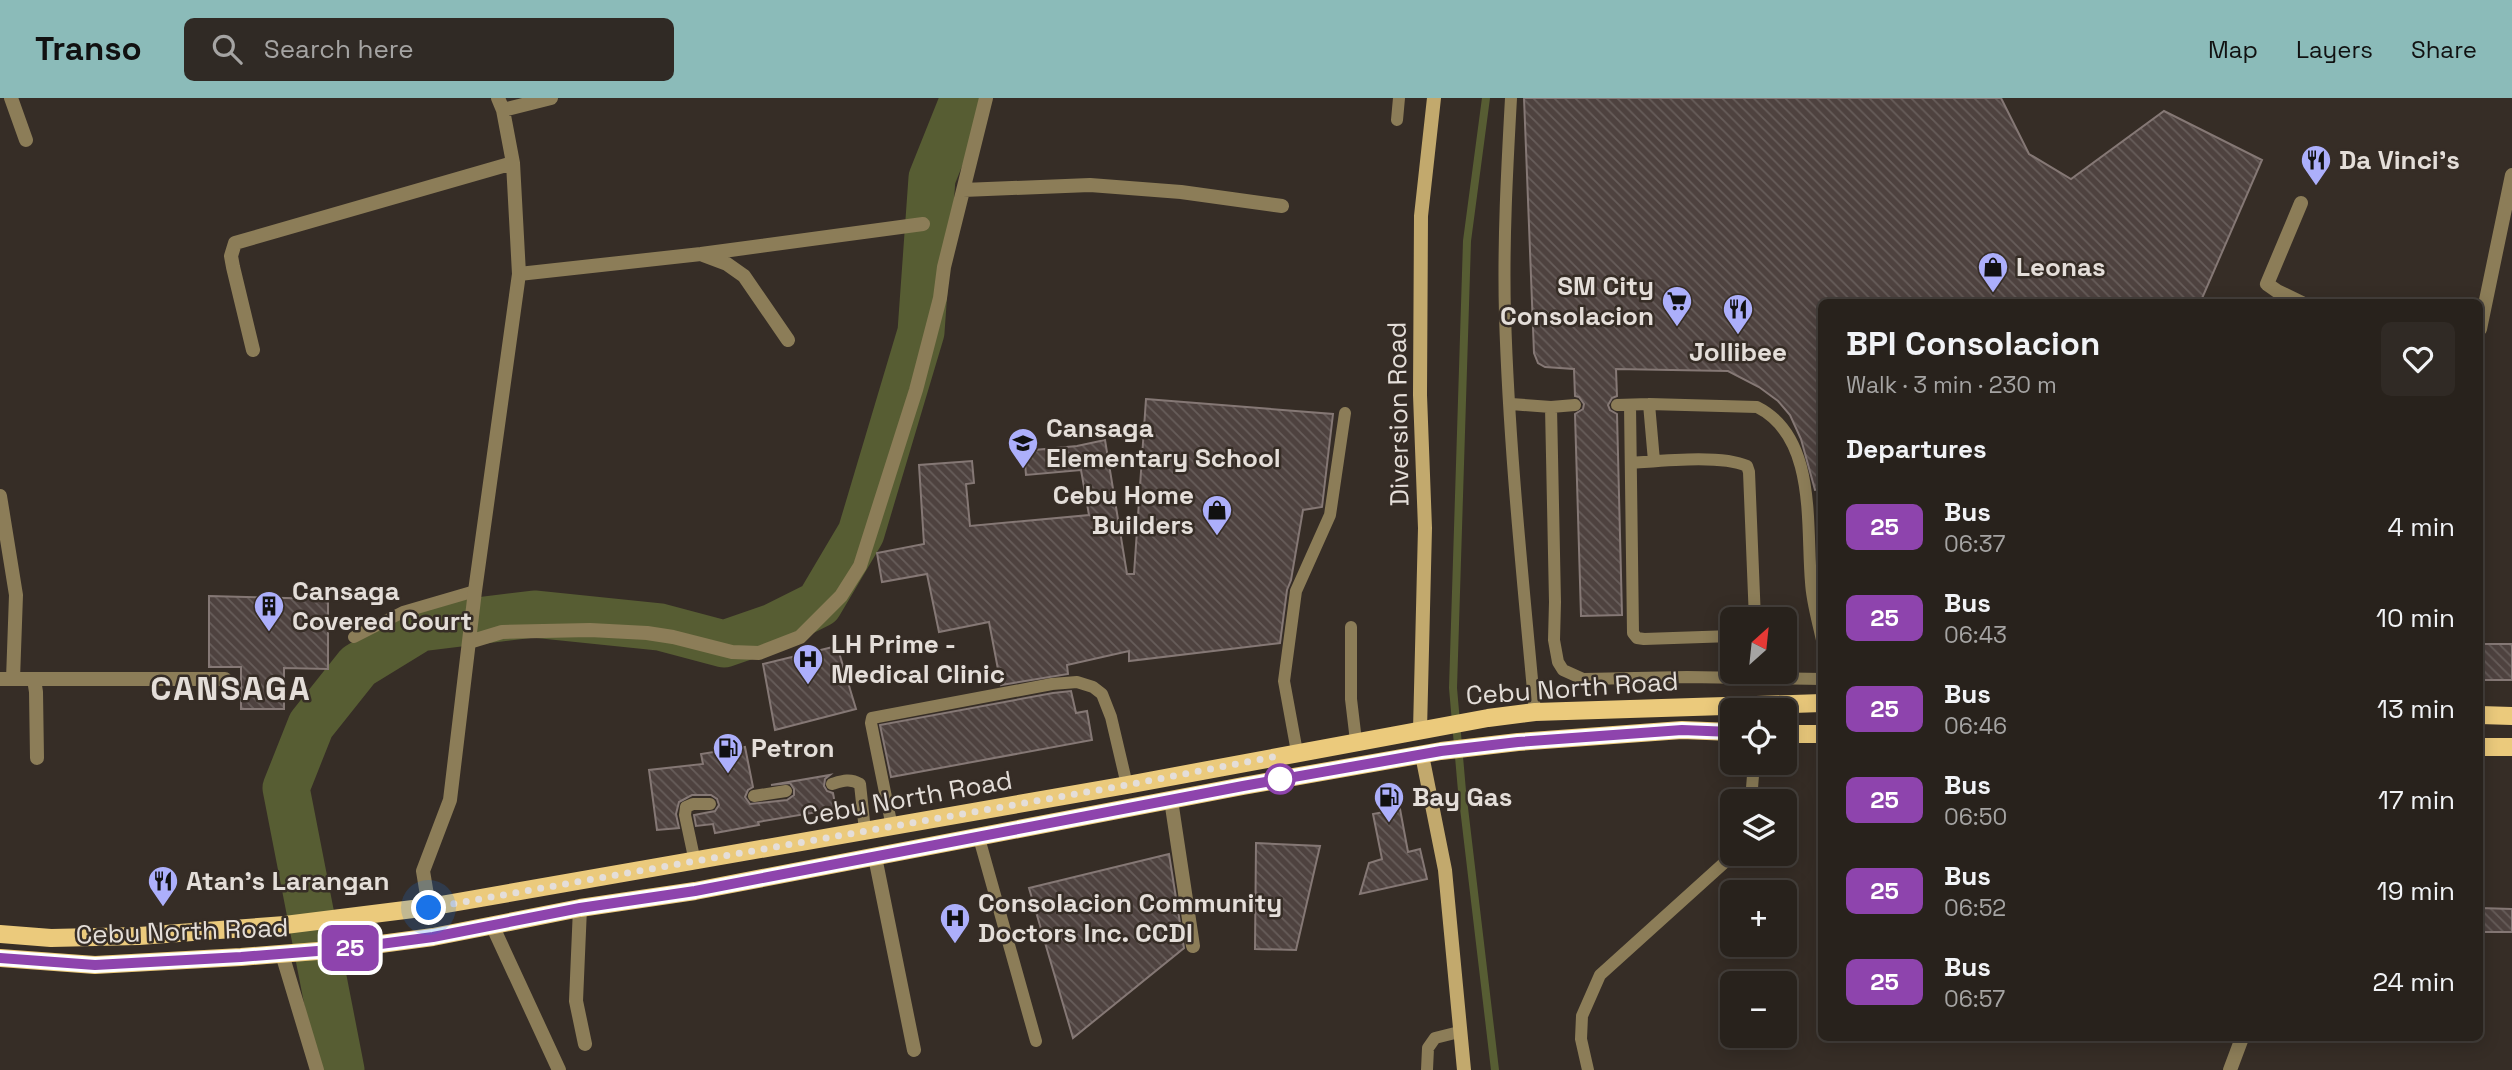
<!DOCTYPE html>
<meta charset="utf-8">
<style>
:root{--surface:#28221c;--page:#302a25;--text:#f1f3f6;--muted:#a5a4a3;--line:#443f3b;--accent:#8bbbb9}
body{margin:0;font-family:"Space Grotesk",sans-serif;background:var(--page);color:var(--text);height:100vh;display:flex;flex-direction:column;font-size:26px;white-space:nowrap}
*{box-sizing:border-box;margin:0}
p{font-size:23px;color:var(--muted)}
.icon{flex:none;width:38px;height:38px;fill:none;stroke:currentColor;stroke-width:2;stroke-linecap:round;stroke-linejoin:round}
.map{position:relative;flex:1;overflow:hidden}
.sheet{position:absolute;left:1818px;top:201px;width:665px;height:742px;display:flex;flex-direction:column;background:var(--surface);border-radius:10px;box-shadow:0 4px 18px #0003,0 0 0 2px var(--line)}
.sheet>*{flex:none}
.badge{padding:0 14px;border-radius:10px;font-size:24px;line-height:46px}
.needle{width:46px;rotate:27deg}
.tools{position:absolute;left:1720px;top:509px;display:grid;gap:14px}
.tools a{display:grid;place-items:center;width:77px;height:77px;border-radius:10px;background:var(--surface);box-shadow:0 4px 18px #0003,0 0 0 2px var(--line);font-size:35px}
.you{position:absolute;width:35px;height:35px;margin:-18px;border:5px solid #fff;border-radius:50%;background:#1a73e8;box-shadow:0 0 0 10px #1a73e833}
.map>.badge{position:absolute;translate:-50% -50%;box-shadow:0 0 0 4px #fff}
h2{padding:0 28px;font-size:26px;line-height:63px}
.round{display:grid;place-items:center;flex:none;width:74px;height:74px;border-radius:10px;background:var(--page)}
.headline{display:flex;align-items:center;justify-content:space-between;height:119px;padding:0 28px}
h1{font-size:33px;font-weight:700;line-height:52px}
ul{padding:0;list-style:none}
li{display:flex;align-items:center;gap:21px;height:91px;padding:0 28px}
li div{flex:1}
li b{display:block;font-size:26px}
li em{font-style:normal}
li .badge{min-width:77px;font-weight:700;text-align:center}
header{display:flex;align-items:center;gap:42px;box-sizing:border-box;height:98px;padding:0 35px;background:var(--accent);color:#111}
header strong{font-size:33px}
nav{display:flex;gap:38px;margin-inline-start:auto;font-size:24px}
.search{width:490px;height:63px;background:var(--page);display:flex;align-items:center;gap:18px;box-sizing:border-box;padding:0 24px;border-radius:10px;color:var(--muted);font-size:26px}
.map>svg:first-child{display:block}
.lines{fill:none;stroke-linecap:round;stroke-linejoin:round}
.stream{stroke:#575d33;stroke-width:8}
.river{stroke:#575d33;stroke-width:47}
.building{fill:url(#building-back-hatch);stroke:#857875;stroke-width:2}
.lane{stroke:#8c7d58;stroke-width:12}
.street{stroke:#8c7d58;stroke-width:14}
.secondary{stroke:#c2a96d;stroke-width:14}
.primary{stroke:#ebca7c;stroke-width:18}
.line-casing{stroke:#fff;stroke-width:16}
.line{stroke:#8e44ad;stroke-width:10}
.walk{stroke:#e4ded9;stroke-width:7;stroke-dasharray:0 12.6}
.stop-dot{fill:#fff;stroke:#8e44ad;stroke-width:3.5}
.labels{text-anchor:middle;dominant-baseline:central;stroke-width:5;stroke-linejoin:round;paint-order:stroke}
.poi-label{font-size:26px;font-weight:bold;fill:#e4ded9;stroke:#362d26;text-anchor:start}
.street-label{font-size:26px;fill:#e4ded9;stroke:#362d26}
.district-label{font-size:33px;font-weight:bold;letter-spacing:2px;fill:#e4ded9;stroke:#362d26}
</style>
<header>
<strong>Transo</strong>
<div class="search"><svg class="icon" aria-label="search" viewBox="0 0 24 24"><circle cx="10" cy="10" r="6"/><path d="M15 15l6 6"/></svg>Search here</div>
<nav><a>Map</a><a>Layers</a><a>Share</a></nav>
</header>
<div class="map">
<svg width="2512" height="972" viewBox="0 0 2512 972">
<defs>
<pattern id="building-back-hatch" width="6" height="6" patternUnits="userSpaceOnUse" patternTransform="scale(1.75)"><rect width="6" height="6" fill="#4e423f"/><path d="M-1 5l2 2M0 0l6 6M5-1l2 2" fill="none" stroke="#675d5a"/></pattern>
</defs>
<rect width="100%" height="100%" fill="#362d26"/>
<g class="lines">
<path class="stream" d="M1486,0L1467,143L1453,590L1462,693L1495,972"/>
<path class="river" d="M341,972L286,690L311,627L358,568L420,530L534,516L660,529L724,546L773,529L819,506L861,435L921,234L932,80L964,0"/>
</g>
<path class="building" d="M1524,0H2001L2029,56L2071,81L2164,13L2262,62L2200,205H1822V391L1815,392L1801,341L1790,317L1778,303L1759,289L1728,273L1616,271L1617,298L1612,300L1608,307L1610,312L1617,316L1622,517L1581,518L1575,316L1583,311L1584,306L1579,299L1575,298L1574,271L1545,269L1538,265L1534,255Z
M1146,301L1333,316L1322,409L1303,412L1291,482L1287,492L1280,545L1129,563V553L1067,567L1068,576L1001,587L989,524L939,534L927,476L882,484L877,455L924,446L919,367L972,363L974,385L966,386L970,428L1089,417L1081,372L1026,377L1024,353L1077,348L1105,342L1127,476H1134Z
M209,498L328,501V571L284,570V611H241V569H209Z
M2480,546H2512V582H2480Z
M837,548L856,611L775,632L763,566Z
M1071,593L1076,615L1087,613L1092,642L891,679L880,627L1053,595Z
M745,649L753,689L748,692L745,699L750,706L787,702L794,697V691L790,685L771,687L830,677L825,681L824,688L827,693L833,695L836,711L758,724L759,727L715,735L713,726L696,728L694,717L715,713L719,707L717,701L711,697H692L679,704L676,716L679,730L657,732L649,672L703,666L701,656Z
M1400,711L1408,754L1420,751L1427,781L1360,796L1369,765L1382,761L1373,716Z
M1256,745L1320,748L1296,852L1255,851Z
M1169,756L1184,850L1073,940L1029,790Z
M2480,810L2512,811V834H2480Z"/>
<g class="lines">
<path class="lane" d="M1511,0C1507,72 1503,145 1505,217C1509,350 1523,482 1535,614
M1397,22L1399,0
M1511,306L1551,309L1575,307
M1649,306L1654,363
M1617,307L1649,306L1757,309C1817,339 1806,427 1811,484C1812,504 1818,523 1822,542
M1630,307L1633,535L1637,540L1644,541L1732,538
M1551,309L1555,504L1554,542L1558,564L1563,572L1583,581L1687,579L1822,581
M1631,365C1660,363 1721,356 1747,368L1749,374L1755,522
M1351,529V601L1356,643
M354,539L403,514L475,493
M1297,654L1284,583L1296,493L1330,417L1345,315
M832,686C842,683 850,680 860,686L865,733
M754,698L786,693
M1748,704L1752,690L1754,665
M892,729L871,625L872,620L1052,586L1077,584L1093,589L1102,596L1111,619L1127,687
M979,740L1036,943
M695,764L685,717L686,709L693,706H710
M1427,972L1428,950L1435,940L1459,934
M1588,972L1581,941L1582,918L1600,877L1734,756"/>
<path class="street" d="M11,0L26,42
M503,12L551,0
M963,92L1090,87L1181,94L1282,108
M2301,105L2267,186L2277,193L2302,205
M703,157L727,166L744,178L788,242
M519,176L701,156L923,126
M2480,231L2512,77
M253,252L233,169L231,158L235,145L513,65
M0,398L16,497L13,581
M469,544L502,534L590,532L647,535L673,539L732,554L759,555L800,539L841,498L860,468L916,292L940,200L944,169L986,0
M0,581H225
M34,581L36,594L37,660
M1171,702L1193,848
M875,759L914,952
M429,809L423,773L450,702L475,493L519,176L513,65L503,12L498,0
M580,810L576,903L585,946
M492,827L559,972
M282,856L317,972
M2230,972L2242,940"/>
<path class="secondary" d="M1420,632L1425,430L1420,297L1421,118L1434,0
M1422,657L1445,772L1464,972"/>
<path class="primary" d="M2480,617L2512,618
M1785,636H1822
M2480,649H2512
M0,836L51,840L139,838L285,827L429,809L1127,687L1488,620L1535,614L1822,605
M0,860L95,867L241,859L343,851L433,839L580,810L695,793L1243,688L1441,653L1518,644L1682,632L1732,634"/>
</g>
<g class="lines">
<g class="line-casing">
<path id="line" d="M0,860L95,867L241,859L343,851L433,839L580,810L695,793L1243,688L1441,653L1518,644L1682,632L1732,634"/>
</g>
<use href="#line" class="line"/>
<path class="walk" d="M429,810L1127,687L1273,659L1280,681"/>
</g>
<defs>
<g id="restaurant-pin" transform="scale(1.575)"><path d="M0 17L-7.5 6A9.5 9.5 0 1 1 7.5 6Z" fill="#acaffb" stroke="#362d26"/><path d="M-5-6h1v4h1v-4h1v4h1v-4h1v5L-1.5 .5V6h-2V.5L-5-1ZM5-6V6H3V1.5H1.5Q1.5-4 5-6Z" fill="#111"/></g>
<g id="shop-pin" transform="scale(1.575)"><path d="M0 17L-7.5 6A9.5 9.5 0 1 1 7.5 6Z" fill="#acaffb" stroke="#362d26"/><path d="M-5-2.5h2.3a2.7 3.5 0 0 1 5.4 0H5L5.5 6h-11ZM-1.5-2.5h3a1.5 2.3 0 0 0-3 0Z" fill="#111"/></g>
<g id="supermarket-pin" transform="scale(1.575)"><path d="M0 17L-7.5 6A9.5 9.5 0 1 1 7.5 6Z" fill="#acaffb" stroke="#362d26"/><path d="M-6-5.5h2.5l.6 2H6L4.5 2H-2.5L-4.4-4H-6ZM-1.5 3.2a1.3 1.3 0 1 0 .1 0ZM3 3.2a1.3 1.3 0 1 0 .1 0Z" fill="#111"/></g>
<g id="school-pin" transform="scale(1.575)"><path d="M0 17L-7.5 6A9.5 9.5 0 1 1 7.5 6Z" fill="#acaffb" stroke="#362d26"/><path d="M0-5L7-2L0 1L-7-2ZM-4 1L0 2.5L4 1V4Q0 6-4 4Z" fill="#111"/></g>
<g id="building-pin" transform="scale(1.575)"><path d="M0 17L-7.5 6A9.5 9.5 0 1 1 7.5 6Z" fill="#acaffb" stroke="#362d26"/><path d="M-4-6H4V6H1V3H-1V6H-4ZM-2.5-4.3h1.7v1.8h-1.7ZM.8-4.3h1.7v1.8H.8ZM-2.5-1h1.7V.8h-1.7ZM.8-1h1.7V.8H.8Z" fill="#111"/></g>
<g id="hospital-pin" transform="scale(1.575)"><path d="M0 17L-7.5 6A9.5 9.5 0 1 1 7.5 6Z" fill="#acaffb" stroke="#362d26"/><path d="M-5-5h3v3.5h4V-5h3V5h-3V1.5h-4V5h-3Z" fill="#111"/></g>
<g id="fuel-pin" transform="scale(1.575)"><path d="M0 17L-7.5 6A9.5 9.5 0 1 1 7.5 6Z" fill="#acaffb" stroke="#362d26"/><path d="M-5.5-6h7V0h2V4h1.3V-2.5L3-4.5l.8-.8L6-3V5H2.5V1h-1V6h-7ZM-4.2-4.7v3.2H.2V-4.7Z" fill="#111"/></g>
</defs>
<g fill-rule="evenodd">
<use href="#restaurant-pin" x="2316" y="62"/>
<use href="#shop-pin" x="1993" y="169"/>
<use href="#supermarket-pin" x="1677" y="203"/>
<use href="#restaurant-pin" x="1738" y="211"/>
<use href="#school-pin" x="1023" y="345"/>
<use href="#shop-pin" x="1217" y="412"/>
<use href="#building-pin" x="269" y="508"/>
<use href="#hospital-pin" x="808" y="561"/>
<use href="#fuel-pin" x="728" y="650"/>
<use href="#fuel-pin" x="1389" y="699"/>
<use href="#restaurant-pin" x="163" y="783"/>
<use href="#hospital-pin" x="955" y="820"/>
</g>
<circle class="stop-dot" cx="1280" cy="681" r="14"/>
<g class="labels">
<g class="poi-label">
<text x="2339" y="62">Da Vinci's</text>
<text x="2016" y="169">Leonas</text>
<text x="1654" y="188" text-anchor="end">SM City<tspan x="1654" dy="30">Consolacion</tspan></text>
<text x="1738" y="254" text-anchor="middle">Jollibee</text>
<text x="1046" y="330">Cansaga<tspan x="1046" dy="30">Elementary School</tspan></text>
<text x="1194" y="397" text-anchor="end">Cebu Home<tspan x="1194" dy="30">Builders</tspan></text>
<text x="292" y="493">Cansaga<tspan x="292" dy="30">Covered Court</tspan></text>
<text x="831" y="546">LH Prime -<tspan x="831" dy="30">Medical Clinic</tspan></text>
<text x="751" y="650">Petron</text>
<text x="1412" y="699">Bay Gas</text>
<text x="186" y="783">Atan's Larangan</text>
<text x="978" y="805">Consolacion Community<tspan x="978" dy="30">Doctors Inc. CCDI</tspan></text>
</g>
<g class="street-label">
<text transform="translate(1398 316) rotate(-91)">Diversion Road</text>
<text transform="translate(1572 590) rotate(-4)">Cebu North Road</text>
<text transform="translate(907 700) rotate(-10)">Cebu North Road</text>
<text transform="translate(182 833) rotate(-2)">Cebu North Road</text>
</g>
<g class="district-label">
<text x="231" y="591">CANSAGA</text>
</g>
</g>
</svg>
<div class="tools">
<a><svg class="needle" viewBox="-14 -14 28 28"><path d="M0-13l5 13h-10z" fill="#e53935"/><path d="M0 13l5-13h-10z" fill="#a5a4a3"/></svg></a>
<a><svg class="icon" aria-label="locate" viewBox="0 0 24 24"><circle cx="12" cy="12" r="6"/><path d="M12 2v4M12 18v4M2 12h4M18 12h4"/></svg></a>
<a><svg class="icon" aria-label="layers" viewBox="0 0 24 24"><path d="M12 4l9 5-9 5-9-5zM3 14l9 5 9-5"/></svg></a>
<a>+</a>
<a>−</a>
</div>
<div class="you" style="left:429px;top:810px"></div>
<b class="badge" style="left:350px;top:850px;background:#8e44ad;color:#fff">25</b>
<section class="sheet">
<div class="headline"><div><h1>BPI Consolacion</h1><p>Walk · 3 min · 230 m</p></div><a class="round"><svg class="icon" aria-label="heart" viewBox="0 0 24 24"><path d="M12 20l-8-8c-3-5 5-10 8-4 3-6 11-1 8 4z"/></svg></a></div>
<h2>Departures</h2>
<ul>
<li><span class="badge" style="background:#8e44ad;color:#fff">25</span><div><b>Bus</b><p>06:37</p></div><em>4 min</em></li>
<li><span class="badge" style="background:#8e44ad;color:#fff">25</span><div><b>Bus</b><p>06:43</p></div><em>10 min</em></li>
<li><span class="badge" style="background:#8e44ad;color:#fff">25</span><div><b>Bus</b><p>06:46</p></div><em>13 min</em></li>
<li><span class="badge" style="background:#8e44ad;color:#fff">25</span><div><b>Bus</b><p>06:50</p></div><em>17 min</em></li>
<li><span class="badge" style="background:#8e44ad;color:#fff">25</span><div><b>Bus</b><p>06:52</p></div><em>19 min</em></li>
<li><span class="badge" style="background:#8e44ad;color:#fff">25</span><div><b>Bus</b><p>06:57</p></div><em>24 min</em></li>
</ul>
</section>
</div>
